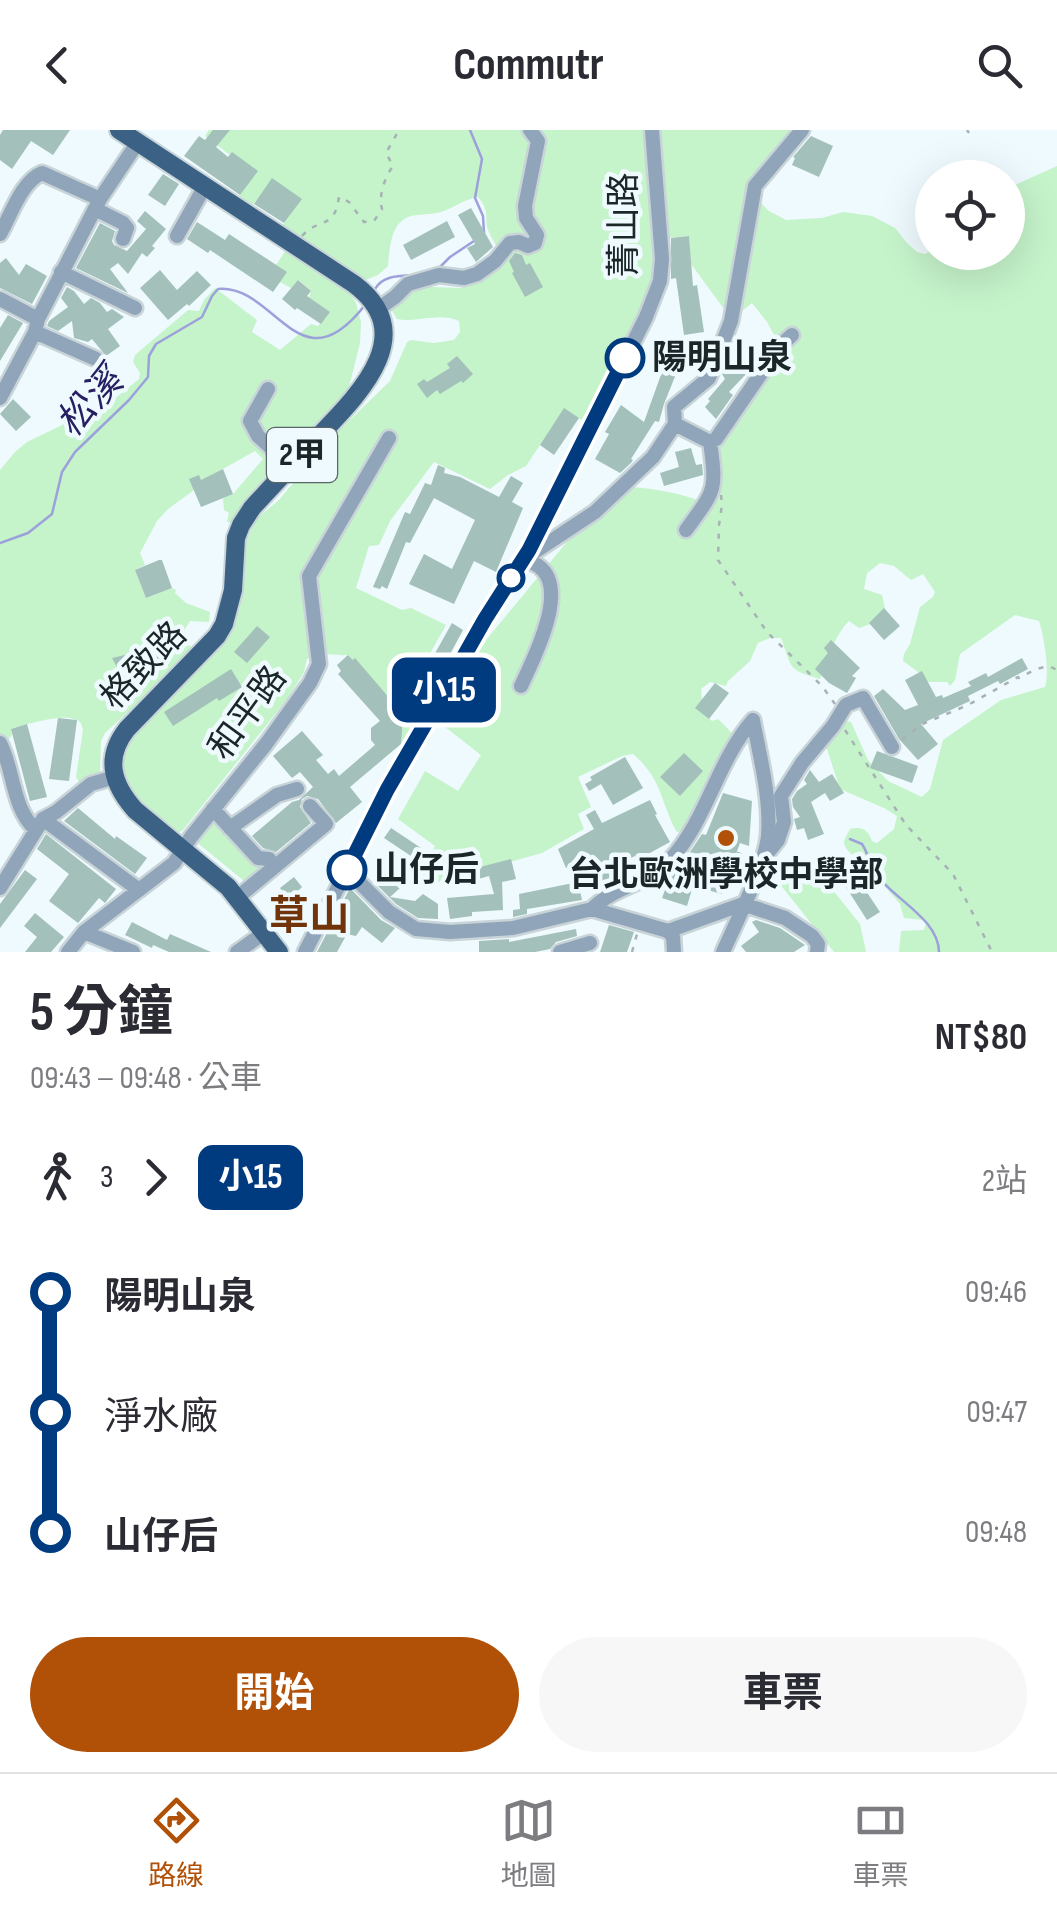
<!DOCTYPE html>
<html lang="zh-TW">
<meta charset="utf-8">
<style>
:root{--surface:#fff;--page:#f7f7f7;--text:#2b2b33;--muted:#7c7c81;--line:#e1e1e2;--accent:#b15108}
body{margin:0;font-family:"Sofia Sans Condensed","Noto Sans TC",sans-serif;background:var(--page);color:var(--text);height:100vh;display:flex;flex-direction:column;font-size:38px;white-space:nowrap}
*{box-sizing:border-box;margin:0}
p{font-size:32px;color:var(--muted)}
.icon{flex:none;width:55px;height:55px;fill:none;stroke:currentColor;stroke-width:2;stroke-linecap:round;stroke-linejoin:round}
.map{position:relative;height:822px;overflow:hidden}
.details{display:flex;flex-direction:column;background:var(--surface);flex:1}
.details>*{flex:none}
.badge{padding:0 20px;border-radius:15px;font-size:35px;line-height:65px}
.controls{position:absolute;left:915px;top:30px;display:grid;gap:20px}
.controls a{display:grid;place-items:center;width:110px;height:110px;border-radius:50%;background:var(--surface);box-shadow:0 10px 40px #0002;font-size:50px}
.map>.badge{position:absolute;translate:-50% -50%;box-shadow:0 0 0 5px #fff}
.legs{display:flex;align-items:center;gap:15px;height:110px;padding:0 30px;font-size:32px}
.legs p{margin-inline-start:auto}
.overview{display:flex;align-items:center;justify-content:space-between;height:170px;padding:0 30px}
h1{font-size:55px;font-weight:700;line-height:75px}
.button{display:flex;gap:20px;margin-top:auto;padding:20px 30px}
.button a{flex:1;height:115px;border-radius:60px;background:var(--accent);color:#fff;font-size:40px;font-weight:700;line-height:115px;text-align:center}
.button a+a{background:var(--page);color:var(--text)}
ul{padding:0 30px;list-style:none}
li{display:flex;align-items:center;gap:35px;height:120px;font-size:38px}
li i{display:grid;place-items:center;width:15px;height:100%;margin:0 12px;background:currentColor}
li i::after{content:'';width:25px;height:25px;margin:-12px;border:8px solid;border-radius:50%;background:var(--surface)}
li p{margin-inline-start:auto}
li:first-child i{background:linear-gradient(#0000 50%,currentColor 0)}
li:last-child i{background:linear-gradient(currentColor 50%,#0000 0)}
header{display:flex;justify-content:space-between;align-items:center;height:130px;padding:0 30px;background:var(--surface);font-size:45px;font-weight:700}
.menu{display:flex;justify-content:space-around;align-items:center;height:140px;border-top:2px solid var(--line);background:var(--surface);font-size:28px;color:var(--muted)}
.menu a{display:grid;justify-items:center;gap:5px}
.menu .current{color:var(--accent)}
.map>svg:first-child{display:block}
.green{fill:#c5f3ca}
.lines{fill:none;stroke-linecap:round;stroke-linejoin:round}
.stream{stroke:#9da1db;stroke-width:2.5}
.building{fill:#a3c0ba}
.minor-casing{stroke:#c8d4d7;stroke-width:19}
.major-casing{stroke:#c8d4d7;stroke-width:22}
.path{stroke:#a6b2b5;stroke-width:2.5;stroke-dasharray:5 8;stroke-linecap:butt}
.minor{stroke:#90a5b9;stroke-width:14}
.major{stroke:#3b6184;stroke-width:18}
.line-1-casing{stroke:#fff;stroke-width:22}
.line-1{stroke:#003b80;stroke-width:15}
.stop-1-dot{fill:#fff;stroke:#003b80;stroke-width:5}
.poi-dot{fill:#b15108;stroke:#eefafd;stroke-width:4}
.labels{text-anchor:middle;dominant-baseline:central;stroke-width:9;stroke-linejoin:round;paint-order:stroke}
.shield{fill:#eefafd;stroke:#5a6669;stroke-width:2.5}
.shield-label{font-size:32px;font-weight:bold;fill:#1b2629}
.street-label{font-size:35px;fill:#1b2629;stroke:#eefafd}
.stop-label{font-size:35px;font-weight:bold;fill:#1b2629;stroke:#eefafd;text-anchor:start}
.poi-label{font-size:35px;font-weight:bold;fill:#1b2629;stroke:#eefafd}
.water-label{font-size:38px;font-style:italic;fill:#262063;stroke:#eefafd}
.quarter-label{font-size:40px;font-weight:bold;fill:#71340a;stroke:#eefafd}
</style>
<header><svg class="icon" aria-label="back" viewBox="0 0 24 24"><path d="M15 5l-7 7 7 7"/></svg>Commutr<svg class="icon" aria-label="search" viewBox="0 0 24 24"><circle cx="10" cy="10" r="6"/><path d="M15 15l6 6"/></svg></header>
<div class="map">
<svg width="1057" height="822" viewBox="0 0 1057 822">
<rect width="100%" height="100%" fill="#eefafd"/>
<path class="green" d="M209,0H649L656,131L645,171L583,291L564,279L526,336L508,345L490,359L434,332L390,391L379,415L369,416L356,458L402,480L411,478L446,495L415,550L422,576L401,614L355,529L353,530L348,525C334,526 319,521 307,529L304,542L288,568L183,700L175,705C138,676 113,660 127,610L230,501L240,478L243,419L256,389L279,370L327,312L390,251L407,212L411,210L434,213L454,210L460,202L459,191C439,182 417,193 397,189L386,171L423,147L432,157L461,158L469,155L471,149L498,119C495,113 489,104 487,97C485,83 489,80 478,67C464,69 454,78 441,82C433,84 425,84 417,85C391,87 390,115 388,136L378,145L363,151L281,98L301,69L273,49L251,77L238,68L257,41L230,25L205,6Z
M660,0H793L753,48L760,72L769,81L786,90L822,88L843,82L872,86L895,98L907,113L917,122L925,124L932,120V122H1008V58L1057,36V822H899L901,801L924,800L926,793L924,790L904,788L900,774L871,740L870,736C863,733 844,722 844,712C844,710 849,701 850,699C862,696 868,700 872,711L877,713L894,699L897,686L884,678L840,659L827,619L820,611L840,590L851,592L868,630L888,651L922,667L930,659L943,610L1001,570L1045,557C1050,542 1044,506 1039,491L1015,485L960,524L955,550L950,556L947,552H923L917,541L903,531L904,524L910,514L920,477L933,467L935,462L923,444L911,450L894,436L880,433L867,443L864,459L882,465L887,488L859,498L849,491C833,507 829,529 820,549C787,539 793,540 781,508H770L758,513L750,531L728,551L726,556L710,552L701,559L703,584L712,591L718,589L733,604L688,700L677,702L674,697C660,667 660,647 633,624L622,626L578,647L591,677L578,684L584,699L542,723L435,753L420,744L435,716L398,689L425,641L458,661L481,625L440,593L443,579L487,509L613,356C646,357 681,362 711,375L720,363L718,315L785,225L767,192L752,173L741,182L724,179L691,134L689,106L667,108Z
M286,120L348,160L356,173L361,192L360,213L349,257L330,285L234,393L227,392L229,383L224,380L223,368L233,364L263,329L255,321L212,345L203,355L199,346L190,349L194,360L168,379L157,391L140,423L145,435L135,440L146,468L172,458L176,460L175,463L186,473L210,482L209,492L190,491L181,505L192,518L180,535L105,603L101,611L100,644L81,655L76,647L83,600C82,597 82,594 80,592C68,581 25,595 11,599L12,605L0,620V340L15,322L27,312L83,285L102,279L139,249L140,243L133,232L135,225L188,180L199,181L204,170L215,158L257,190L252,202L280,220L311,194L318,196L329,182L309,168L311,161L299,150L291,158L280,152L276,135Z
M216,685L265,741L249,755L194,710Z
M807,728L860,794L866,822H834L779,753Z"/>
<g class="lines">
<path class="stream" d="M470,0L482,29L475,68L483,86L484,103
M437,140L450,127L474,111
M375,159C383,145 400,146 415,145
M0,413L28,403L52,384L62,342L75,322L129,270L148,247L149,226L156,214L202,187L212,166L218,159C276,154 299,260 365,175
M850,709L862,714C868,723 870,734 875,743C892,768 939,789 939,822"/>
</g>
<path class="building" d="M3,0H70L53,25L31,11L12,39L0,30V5Z
M213,0H230L216,17L228,27L232,22L258,41L240,65L184,26L199,6L205,10Z
M811,6L833,16L819,47L792,35L795,28L793,27Z
M163,44L179,54L165,76L148,65Z
M272,48L302,69L284,93L254,74Z
M471,78L493,117L476,132L467,118L475,114L458,85Z
M145,81L166,99L152,116L155,118L147,127L142,123L128,144L118,133L110,139L128,163L76,138L100,93L115,101L112,111L114,115L127,121L146,99L137,91Z
M447,91L455,107L411,130L403,115Z
M197,92L225,110L229,104L287,142L273,162L210,120L208,123L187,109Z
M689,106L693,156L697,155L704,202L684,205L676,148L671,149V108Z
M515,123L522,125L526,135L530,133L543,157L525,167L512,143L514,142L509,131Z
M6,128L19,145L26,134L47,146L32,174L0,158V133Z
M160,140L177,160L197,141L211,155L189,176L187,174L168,190L140,158Z
M298,150L311,161L307,166L330,182L321,194L297,178L295,180L282,169Z
M67,157L74,161L84,174L91,168L100,173L107,182L112,179L124,187L108,199L120,216L106,226L92,209L88,212L74,208L72,191L58,201L47,196L49,191L68,177L61,168Z
M8,185L23,193L0,231V198Z
M672,214L686,219L664,274L659,292L655,291L631,329L633,330L631,333L620,343L595,329L609,304L605,302L621,275L644,292Z
M457,226L473,244L463,253L461,251L440,264L437,260L427,268L417,254L424,249L427,252L450,238L447,234Z
M733,232L746,244L729,262L733,265L716,289L705,277L710,271L708,269L725,249L722,244Z
M13,269L31,287L16,301L0,284Z
M564,278L579,288L554,325L540,315Z
M691,318L696,335L702,334L703,345L664,356L660,343L679,337L675,322Z
M438,335L445,338L444,343L460,347L499,367L511,346L523,353L512,372L523,378L496,442L474,431L454,474L409,454L424,424L452,439L475,390L434,368L410,413L406,412L387,459L382,456L380,459L373,457L405,382L410,384L425,353L431,355Z
M223,339L233,364L201,377L189,349L199,345L201,350Z
M159,430H162L172,458L146,468L135,440Z
M884,478L900,496L884,510L869,493Z
M452,493L463,500L441,541L429,534Z
M257,496L270,507L247,533L234,522Z
M831,510L860,538L852,546L856,548L847,563L829,553L815,539L828,523L824,518Z
M158,514L165,526L132,550L134,555L114,563L106,548L119,541L112,528L129,524L128,522L139,517L143,523Z
M348,525L353,530L355,528L403,584L401,614L350,657L362,672L336,693L318,669L307,666L302,669L300,677L311,693L276,722L263,718L252,706L292,672L299,670L313,657L300,642L292,648L273,626L302,601L323,625L316,630L328,644L334,639L339,646L375,615L371,610V598L380,591L338,544L341,541L337,535Z
M1022,528L1028,539L1000,554L998,551L968,566L970,571L921,594L938,614L918,630L899,609L874,566L883,559L905,580L918,575L905,550L922,541L936,567L942,565L943,568L971,556L968,552L986,543L988,547Z
M231,539L242,557L219,571L217,568L173,596L164,582Z
M715,553L729,563L709,589L695,578Z
M58,588L77,590L69,651L49,649Z
M27,594L47,667L30,671L11,599Z
M877,621L918,636L912,653L870,638Z
M684,623L703,641L680,666L660,647Z
M625,627L643,658L613,675L601,654L589,661L585,654L592,650L590,647Z
M810,640L819,652L832,644L844,663L830,671L825,663L811,672L824,704L808,710L804,698L797,700L794,689L800,687L793,677L792,669L797,661L807,654L804,650Z
M723,663L752,671L749,716L740,713L722,764L693,756L687,776L662,768L671,744L673,742L683,744L690,722L702,704L706,705Z
M650,670L657,684L655,685L670,712L637,730L635,726L621,733L626,746L599,760L583,729L566,738L558,719L594,699L586,685L595,680L602,693Z
M78,678L115,709L116,706L147,728L135,744L64,691Z
M391,698L427,722L420,732L384,708Z
M46,704L116,759L105,773L99,768L78,793L49,771L69,744L37,719Z
M511,729L516,749L502,752L503,780L472,782V786L450,789L447,768L494,764L489,746L461,754L457,736L478,730L480,737Z
M401,738L410,749L390,767L415,771L423,764L438,774V789L418,788L396,774L377,755L385,747L388,750Z
M25,740L37,749L0,798V774Z
M854,743L880,782L867,790L842,751Z
M294,747L302,757L297,762L303,770L290,780L296,787L289,793L274,773L285,764L280,758Z
M578,752L582,770L527,779V784L513,787V780L520,779L519,764Z
M350,758L381,790L395,798L382,813L362,797L356,806L347,804L337,822H317Z
M35,783L64,807L51,822H25L37,807L24,796Z
M756,790L780,798L805,815L794,822H746L741,816L759,802L752,792Z
M132,792L167,810L170,804L211,822H169L153,815L152,818L125,805Z
M609,795L634,802L627,822H600Z
M576,799L577,806L556,812L550,819L535,822H479V811L509,809V812Z"/>
<g class="lines">
<g class="minor-casing">
<path id="minor" d="M95,79L123,93L127,98L123,109
M0,104C11,85 21,52 42,43L100,69
M177,106L205,56
M61,142L135,178
M0,169L38,189
M378,179L395,167L408,154L439,145L464,148L477,144L495,131L510,113L519,112L528,116L535,113L537,105L526,88L525,76L538,11L530,0
M35,202L96,229
M268,259L250,291L258,306L291,336
M0,268L35,202L38,189L100,69L138,12
M675,294L710,312L716,309L780,216L792,205
M686,400C715,360 717,362 710,312
M527,427L595,382L653,327L675,294L674,277L709,248L731,191L755,56L802,0
M521,556C535,526 580,440 523,430
M0,613C14,639 12,678 35,699
M213,679L258,728L269,729
M43,689L139,760
M230,698L277,665L297,659
M761,731L778,710L784,692L781,666L802,633L833,596L846,575L863,568L892,617
M347,740L389,782L416,799L450,802L513,798L592,779L668,801L673,807L674,822
M0,758L43,689L56,682L91,654L115,647
M237,768L326,694L310,676
M592,779C614,756 649,754 670,730C707,690 717,631 753,590
M668,801L743,774L785,788L812,806L818,814L817,822
M84,802L133,822
M68,822L84,802L174,733L191,707L266,614L310,553L319,534L309,446L389,308
M237,822L264,803
M305,822L387,661L485,489L529,420L646,187L660,151L662,129L652,0
M560,822L590,813
M723,822C736,792 765,736 768,706C771,669 760,627 753,590"/>
</g>
<g class="major-casing">
<path id="major" d="M119,0L354,154C422,205 357,266 316,309C295,332 273,355 252,378L241,395L236,408L233,460L224,494L217,506L127,599C104,628 112,654 135,680L228,757L279,822"/>
</g>
<path class="path" d="M967,0L969,3
M302,106C320,86 334,101 339,67L349,72L364,92L374,91L382,79C378,66 385,47 393,36L386,23L399,0
M721,365L722,375L719,395L718,430L767,502L822,556L835,574
M845,600L906,695L953,744L992,822
M902,610L920,595L968,575L1018,547L1019,548L1036,539L1049,536L1057,540
M737,723L750,727
M771,734L783,749
M632,822L637,804"/>
<use href="#minor" class="minor"/>
<use href="#major" class="major"/>
</g>
<g class="lines">
<g class="line-1-casing">
<path id="line-1" d="M347,740L387,660L446,558L485,489L529,420L625,228"/>
</g>
<use href="#line-1" class="line-1"/>
</g>
<g class="stop-1-dot">
<circle cx="625" cy="228" r="18"/>
<circle cx="511" cy="448" r="12"/>
<circle cx="347" cy="740" r="18"/>
</g>
<circle class="poi-dot" cx="726" cy="708" r="10"/>
<g class="labels">
<rect class="shield" x="267" y="298" width="70" height="54" rx="8"/>
<g class="shield-label">
<text x="302" y="325">2甲</text>
</g>
<g class="street-label">
<text transform="translate(624 95) rotate(-90)">菁山路</text>
<text transform="translate(144 536) rotate(-46)">格致路</text>
<text transform="translate(248 583) rotate(-54)">和平路</text>
</g>
<g class="stop-label">
<text x="652" y="228">陽明山泉</text>
<text x="374" y="740">山仔后</text>
</g>
<g class="poi-label">
<text x="726" y="745">台北歐洲學校中學部</text>
</g>
<g class="water-label">
<text transform="translate(90 273) rotate(-47)">松溪</text>
</g>
<g class="quarter-label">
<text x="309" y="787">草山</text>
</g>
</g>
</svg>
<div class="controls">
<a><svg class="icon" aria-label="locate" viewBox="0 0 24 24"><circle cx="12" cy="12" r="6"/><path d="M12 2v4M12 18v4M2 12h4M18 12h4"/></svg></a>
</div>
<b class="badge" style="left:444px;top:560px;background:#003b80;color:#fff">小15</b>
</div>
<section class="details">
<div class="overview"><div><h1>5 分鐘</h1><p>09:43 – 09:48 · 公車</p></div><b>NT$80</b></div>
<div class="legs"><svg class="icon" aria-label="walk" viewBox="0 0 24 24"><circle cx="13" cy="4" r="2"/><path d="M13 8l-2 6 4 7M11 14l-3 7M7 12l3-4h3l4 4"/></svg>3<svg class="icon" aria-label="forward" viewBox="0 0 24 24"><path d="M9 5l7 7-7 7"/></svg><b class="badge" style="background:#003b80;color:#fff">小15</b><p>2站</p></div>
<ul>
<li><i style="color:#003b80"></i><b>陽明山泉</b><p>09:46</p></li>
<li><i style="color:#003b80"></i><span>淨水廠</span><p>09:47</p></li>
<li><i style="color:#003b80"></i><b>山仔后</b><p>09:48</p></li>
</ul>
<div class="button"><a>開始</a><a>車票</a></div>
</section>
<nav class="menu">
<a class="current"><svg class="icon" aria-label="directions" viewBox="0 0 24 24"><path d="M12 3l9 9-9 9-9-9zM9 14v-3h6M13 9l2 2-2 2"/></svg>路線</a>
<a><svg class="icon" aria-label="map" viewBox="0 0 24 24"><path d="M3 6l6-2 6 2 6-2v14l-6 2-6-2-6 2zM9 4v14M15 6v14"/></svg>地圖</a>
<a><svg class="icon" aria-label="tickets" viewBox="0 0 24 24"><path d="M3 7h18v10H3zM15 7v10"/></svg>車票</a>
</nav>
